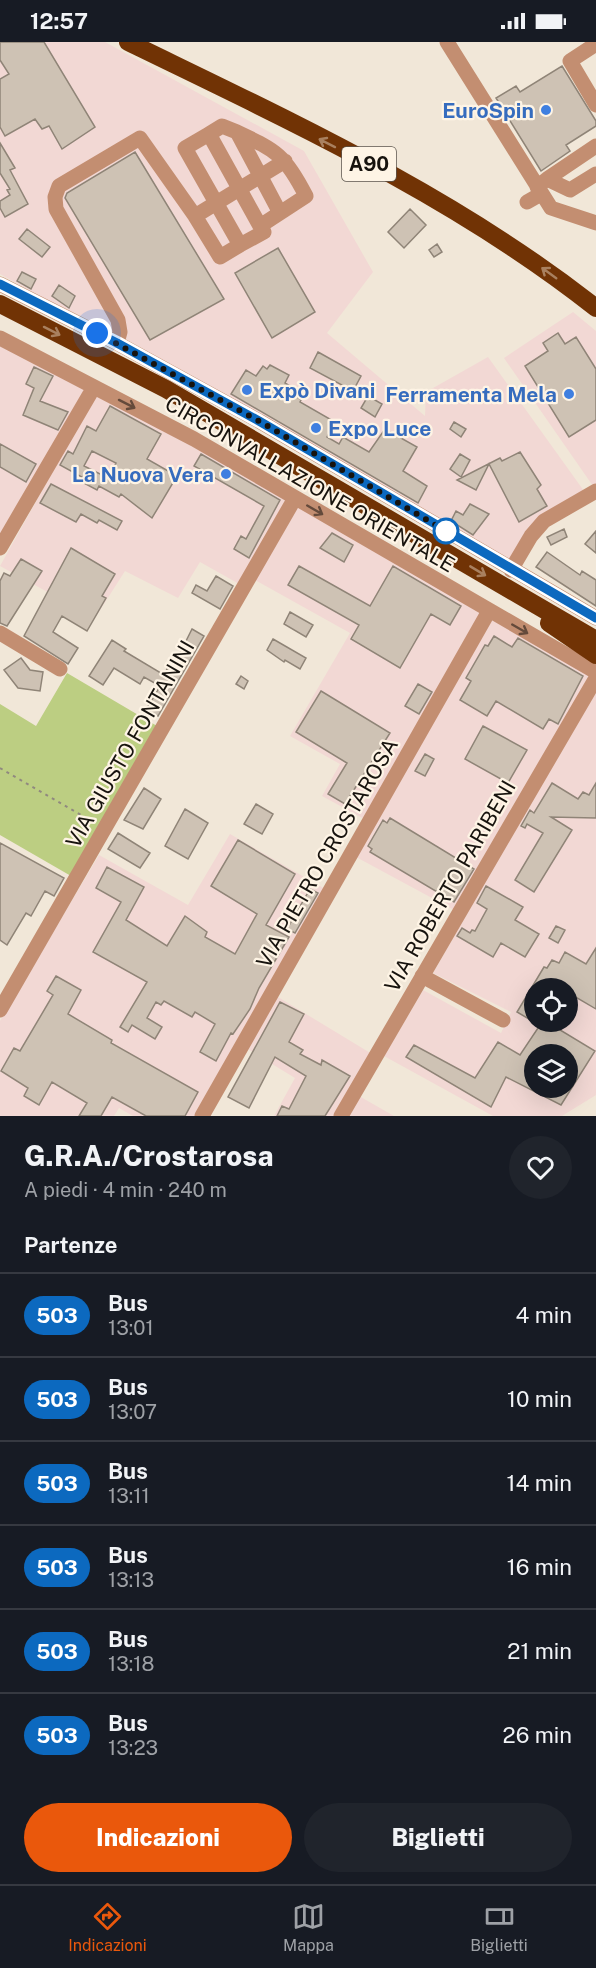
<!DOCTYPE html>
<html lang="it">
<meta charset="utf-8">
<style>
:root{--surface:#171b24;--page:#20242c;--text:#f1f3f6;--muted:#9ea1a6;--line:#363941;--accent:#ea580c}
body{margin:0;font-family:"Public Sans",sans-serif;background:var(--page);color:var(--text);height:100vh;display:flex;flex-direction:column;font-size:22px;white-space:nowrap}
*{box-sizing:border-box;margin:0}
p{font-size:20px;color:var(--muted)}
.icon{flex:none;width:33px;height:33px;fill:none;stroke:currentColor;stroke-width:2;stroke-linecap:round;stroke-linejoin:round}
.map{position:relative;height:1074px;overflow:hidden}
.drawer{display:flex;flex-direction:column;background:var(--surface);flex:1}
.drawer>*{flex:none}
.badge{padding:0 12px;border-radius:20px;font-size:21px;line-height:39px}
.tools{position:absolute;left:524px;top:936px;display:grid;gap:12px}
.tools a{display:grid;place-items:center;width:54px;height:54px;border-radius:50%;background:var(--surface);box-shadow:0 6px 24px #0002;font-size:30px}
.you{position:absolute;width:30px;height:30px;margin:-15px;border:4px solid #fff;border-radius:50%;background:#1a73e8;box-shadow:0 0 0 9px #1a73e833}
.map>.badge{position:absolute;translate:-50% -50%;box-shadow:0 0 0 3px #fff}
h2{padding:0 24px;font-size:22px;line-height:54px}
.round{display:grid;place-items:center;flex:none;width:63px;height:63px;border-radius:32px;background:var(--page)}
.head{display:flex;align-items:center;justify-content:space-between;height:102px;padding:0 24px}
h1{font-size:28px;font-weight:800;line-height:45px}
.cta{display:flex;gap:12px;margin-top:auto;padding:12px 24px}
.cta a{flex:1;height:69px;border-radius:36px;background:var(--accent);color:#fff;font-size:24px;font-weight:800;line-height:69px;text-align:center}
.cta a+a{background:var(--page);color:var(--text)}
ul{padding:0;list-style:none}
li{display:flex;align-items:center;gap:18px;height:84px;padding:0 24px;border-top:2px solid var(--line)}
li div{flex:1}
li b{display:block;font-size:22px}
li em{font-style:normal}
li .badge{min-width:66px;font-weight:700;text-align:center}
.status{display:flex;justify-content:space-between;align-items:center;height:42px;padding:0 30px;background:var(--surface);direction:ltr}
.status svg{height:16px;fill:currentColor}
.tab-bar{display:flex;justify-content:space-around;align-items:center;height:84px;border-top:2px solid var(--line);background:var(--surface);font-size:16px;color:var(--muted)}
.tab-bar a{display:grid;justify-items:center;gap:3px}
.tab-bar .current{color:var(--accent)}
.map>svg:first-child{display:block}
.industrial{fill:#f2d8d4;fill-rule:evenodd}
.green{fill:#bcce82}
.building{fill:#cec2b4;stroke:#8f8477;stroke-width:1.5;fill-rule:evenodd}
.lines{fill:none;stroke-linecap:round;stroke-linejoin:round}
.path{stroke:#90897f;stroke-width:2;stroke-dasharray:3 4.5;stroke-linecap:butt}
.minor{stroke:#c38e71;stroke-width:15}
.highway{stroke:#713305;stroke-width:18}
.oneway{stroke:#a9805f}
.oneway2{stroke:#644a3b}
.line-casing{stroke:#fff;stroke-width:14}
.line{stroke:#0c69bf;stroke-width:9}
.walk{stroke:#17130e;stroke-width:6;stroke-dasharray:0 10.8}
.shop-dot{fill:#3f7fe0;stroke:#fef4e5;stroke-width:2}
.stop-dot{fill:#fff;stroke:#0c69bf;stroke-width:3}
.labels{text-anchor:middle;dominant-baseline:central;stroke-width:4.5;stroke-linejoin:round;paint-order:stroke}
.shield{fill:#fef4e5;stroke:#5c564e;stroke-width:1.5}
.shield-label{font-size:20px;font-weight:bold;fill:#17130e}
.shop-label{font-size:21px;font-weight:bold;fill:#366cbe;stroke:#fef4e5;text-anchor:end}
.street-label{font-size:21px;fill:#17130e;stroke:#fef4e5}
</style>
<div class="status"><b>12:57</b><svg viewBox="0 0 49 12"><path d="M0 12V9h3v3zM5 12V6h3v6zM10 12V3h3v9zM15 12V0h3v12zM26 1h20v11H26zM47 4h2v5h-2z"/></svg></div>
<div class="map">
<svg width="596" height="1074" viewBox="0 0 596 1074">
<rect width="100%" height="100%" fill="#f1e7d8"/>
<path class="industrial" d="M0,0H105L304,109L373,230L327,291L425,374L426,350L488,315L584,449L512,521L112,289L43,256L0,232Z
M573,270L596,289V442L593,444L504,316Z
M0,303L90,346L0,497Z
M96,352L289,457L241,543L200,520L178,556L125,529L95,576L0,524Z
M297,463L485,570L366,778L322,754L340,722L290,694L350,591L255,538Z
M491,576L591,634L456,869L356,815Z
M596,646V1053L562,1074H493L384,1014L423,948L501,991L511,970L433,931ZM534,946H567V980H534ZM534,1012H567V1046H534Z
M230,792L325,847L198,1074H133L119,1066L114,1074H0V979L99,813L188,863Z
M278,955L372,1012L336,1074H274L295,1036L246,1006Z
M359,1054L394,1074H348Z"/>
<path class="green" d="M67,631L157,684L71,834L0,793V662L36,684Z"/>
<path class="building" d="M0,0H44L95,85L62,107L49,84L42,87L35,77L5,94L0,85V37L9,32L0,18Z
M562,24L596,79V84L566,103L570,109L541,129L496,56L516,44L520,50Z
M0,101L15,126L10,128L28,162L5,175L0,166V159L10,153L7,148L10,147L0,131Z
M135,110L224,257L150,298L65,156L67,151Z
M410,167L426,183L404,206L388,190Z
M27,187L50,205L42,215L19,197Z
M437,202L442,210L434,215L429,208Z
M278,206L315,270L272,296L235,231Z
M22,230L36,237L31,247L17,239Z
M59,243L75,254L69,266L52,254Z
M558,291L565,302L576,295L596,327V378L569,395L525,324L548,309L543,301Z
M318,310L361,334L353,349L310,326Z
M270,323L289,333L285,341L293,346L290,350L301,358L300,360L335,380L327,395L339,402L343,395L369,410L385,387L417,405L403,429L427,444L418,461L231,352L246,328L256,334L263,324L267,327Z
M34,325L53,334L40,359L68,370L58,388L23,373L34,346L26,342Z
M368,354L382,362L375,375L361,366Z
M110,364L161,392L147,417L177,434L152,476L121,452L119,455L99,444L97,448L80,439L82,435L60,423L68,409L73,412L87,384L96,389ZM92,409L116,421L108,436L84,424Z
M454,380L466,387L461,395L450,387Z
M0,402L36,422L26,440L0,425Z
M520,410L541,443L537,447L547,464L519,480L489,422L476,448L457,438L500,416L502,419Z
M201,412L280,458L249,516L234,507L241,494L246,497L264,464L194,424Z
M460,412L470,418L461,435L450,427Z
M51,442L122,479L117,488L99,478L97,481L81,472L76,480L40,461Z
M470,462L489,472L473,493L451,479L456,469L463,473Z
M564,487L567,495L551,503L547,495Z
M596,489V511L585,502Z
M332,491L353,503L344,520L320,506Z
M71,506L115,532L102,554L106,556L87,589L62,574L53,590L78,606L68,622L24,594Z
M547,510L580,533L582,529L596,538V564L536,525Z
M21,517L42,529L7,584L0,581V539L4,531L10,534Z
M299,524L370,564L393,524L461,564L450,583L431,572L400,626L351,597L359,583L288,543Z
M216,534L233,544L220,567L192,551L196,543L207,549Z
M290,570L313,583L306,595L284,582Z
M192,587L204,594L158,674L146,668L160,644L144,635L140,642L114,626L103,643L89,634L112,598L126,607L124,609L164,633L169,623L173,625Z
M494,594L512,605L518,596L583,634L558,682L549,677L543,687L496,659L487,674L460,658L471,639L466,636L485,603L488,604Z
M273,597L306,616L300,627L285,618L284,620L267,608Z
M21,616L30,628L43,630L40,649L18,646L4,628Z
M241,634L248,639L244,647L236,642Z
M418,642L432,650L419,672L405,664Z
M321,649L390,691L345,762L328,752L347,721L296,690Z
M483,684L527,708L508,741L465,717Z
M425,712L434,717L425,734L415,729Z
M552,741L578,757L583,750L589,753L596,741V776L551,775L572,788L534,850L515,838L543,791L527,782L525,786L521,784L530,768L534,771Z
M144,746L161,757L143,787L124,778Z
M256,762L273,772L262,792L244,782Z
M185,767L208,781L188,817L165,804Z
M390,776L474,827L454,860L370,810L372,807L368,804L383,778L387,781Z
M118,791L150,811L140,826L108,807Z
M238,798L295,832L266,883L289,895L259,946L250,967L233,992L231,991L216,1019L200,1010L215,982L195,970L192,975L164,959L161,963L156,960L147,976L162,985L155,997L132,983L128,990L120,985L147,940L93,910L121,860L96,846L107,825L144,845L126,878L167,904L185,874L207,890L205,895L235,912L257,872L211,844Z
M0,801L64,836L54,854L45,849L31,874L26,871L7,903L0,898Z
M486,844L523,865L515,878L539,892L525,915L501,901L493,915L457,894L462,886L470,891L472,888L475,889L487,867L477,861Z
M310,847L318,851L295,891L287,887Z
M556,884L565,888L558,901L549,896Z
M596,906V967L567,950V946H534V980L517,970L544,925L547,926L552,918L559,921L565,910L586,922Z
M56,934L81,948L68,972L112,998L111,1001L198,1050L185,1074H146L112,1055L101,1074H79L87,1061L52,1040L39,1063L24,1054L28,1046L1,1029L14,1006L20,1009L53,953L47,949Z
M280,960L304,972L289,1000L303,1008L300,1012L321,1023L322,1018L350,1034L325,1074H277L282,1064L289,1067L306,1034L275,1015L249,1066L228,1055Z
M542,980H547L595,1009L561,1063L506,1035L491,1065L406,1015L414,1003L475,1036L498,1000L520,1013ZM534,1012H567V1046H534Z"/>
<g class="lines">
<path class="path" d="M0,726L93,780"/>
<path class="minor" d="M447,0L551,166L596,181
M596,2L570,19L596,63
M237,90C277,109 285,113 306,154L260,184L209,92L185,106L240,203L264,190L260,184
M209,92L222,84L237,90L280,171
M547,137L596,104
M537,145L547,137L570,148L596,132
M527,160L541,152
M240,203L220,215L195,174L285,119
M0,242L117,301L259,379L596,576
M0,296L194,397L596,630
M117,301L120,290L118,278L56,167L55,155L59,144L140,96L195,174
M0,506L94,345
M511,528L531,494L544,479L596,449
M0,591L60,627
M422,934L503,978
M0,968L295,456
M202,1074L489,569
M341,1074L596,636"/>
<path class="highway" d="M128,0C288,78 456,155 596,266
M0,262L166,347L596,598
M549,581L596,613"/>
</g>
<defs><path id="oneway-shaft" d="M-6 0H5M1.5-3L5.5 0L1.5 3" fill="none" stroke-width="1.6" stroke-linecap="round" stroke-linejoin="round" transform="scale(1.5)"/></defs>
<g class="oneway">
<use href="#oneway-shaft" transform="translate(327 101) rotate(-153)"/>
<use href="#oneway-shaft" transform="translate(549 231) rotate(-144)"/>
<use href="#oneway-shaft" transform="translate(52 289) rotate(27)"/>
<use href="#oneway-shaft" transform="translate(478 529) rotate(31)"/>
</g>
<g class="oneway2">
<use href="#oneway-shaft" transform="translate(127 362) rotate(27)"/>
<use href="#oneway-shaft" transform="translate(315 468) rotate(30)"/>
<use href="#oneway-shaft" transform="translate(520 587) rotate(30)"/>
</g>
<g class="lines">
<g class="line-casing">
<path id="line" d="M0,242L117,301L259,379L596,576"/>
</g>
<use href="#line" class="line"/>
<path class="walk" d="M97,291L259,379L446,489"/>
</g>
<g class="shop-dot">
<circle cx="546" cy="68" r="6"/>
<circle cx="247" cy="348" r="6"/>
<circle cx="569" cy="352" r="6"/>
<circle cx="316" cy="386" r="6"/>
<circle cx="226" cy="432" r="6"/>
</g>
<circle class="stop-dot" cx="446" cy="489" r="12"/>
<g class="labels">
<rect class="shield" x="342" y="105" width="54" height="34" rx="4.5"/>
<g class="shield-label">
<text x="369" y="122">A90</text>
</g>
<g class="shop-label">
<text x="534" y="68">EuroSpin</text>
<text x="259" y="348" text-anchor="start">Expò Divani</text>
<text x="557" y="352">Ferramenta Mela</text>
<text x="328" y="386" text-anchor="start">Expo Luce</text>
<text x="214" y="432">La Nuova Vera</text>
</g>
<g class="street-label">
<text transform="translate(310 442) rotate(30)">CIRCONVALLAZIONE ORIENTALE</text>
<text transform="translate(130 702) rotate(-60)">VIA GIUSTO FONTANINI</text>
<text transform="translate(327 811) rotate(-60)">VIA PIETRO CROSTAROSA</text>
<text transform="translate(450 844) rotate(-60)">VIA ROBERTO PARIBENI</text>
</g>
</g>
</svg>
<div class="tools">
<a><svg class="icon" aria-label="locate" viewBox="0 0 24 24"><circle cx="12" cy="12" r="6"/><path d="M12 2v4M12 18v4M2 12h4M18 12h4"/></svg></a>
<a><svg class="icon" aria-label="layers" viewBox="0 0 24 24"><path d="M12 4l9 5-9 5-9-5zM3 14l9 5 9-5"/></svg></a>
</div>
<div class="you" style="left:97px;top:291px"></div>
</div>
<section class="drawer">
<div class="head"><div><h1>G.R.A./Crostarosa</h1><p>A piedi · 4 min · 240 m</p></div><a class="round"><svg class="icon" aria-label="heart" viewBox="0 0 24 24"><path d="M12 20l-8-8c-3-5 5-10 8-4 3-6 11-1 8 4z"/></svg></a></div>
<h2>Partenze</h2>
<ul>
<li><span class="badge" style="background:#0c69bf;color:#fff">503</span><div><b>Bus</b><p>13:01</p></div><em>4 min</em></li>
<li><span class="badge" style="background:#0c69bf;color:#fff">503</span><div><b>Bus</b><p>13:07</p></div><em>10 min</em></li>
<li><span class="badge" style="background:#0c69bf;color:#fff">503</span><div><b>Bus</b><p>13:11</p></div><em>14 min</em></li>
<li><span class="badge" style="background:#0c69bf;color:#fff">503</span><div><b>Bus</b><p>13:13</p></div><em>16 min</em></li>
<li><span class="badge" style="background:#0c69bf;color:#fff">503</span><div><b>Bus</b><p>13:18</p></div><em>21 min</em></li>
<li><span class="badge" style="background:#0c69bf;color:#fff">503</span><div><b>Bus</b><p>13:23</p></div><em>26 min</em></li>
</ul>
<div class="cta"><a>Indicazioni</a><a>Biglietti</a></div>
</section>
<nav class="tab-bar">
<a class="current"><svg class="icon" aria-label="directions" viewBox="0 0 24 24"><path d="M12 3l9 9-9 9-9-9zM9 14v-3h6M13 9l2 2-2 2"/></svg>Indicazioni</a>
<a><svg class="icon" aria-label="map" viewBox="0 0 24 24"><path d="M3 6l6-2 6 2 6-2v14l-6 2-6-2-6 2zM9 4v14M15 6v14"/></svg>Mappa</a>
<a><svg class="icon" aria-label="tickets" viewBox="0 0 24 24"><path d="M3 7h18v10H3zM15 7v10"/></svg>Biglietti</a>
</nav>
